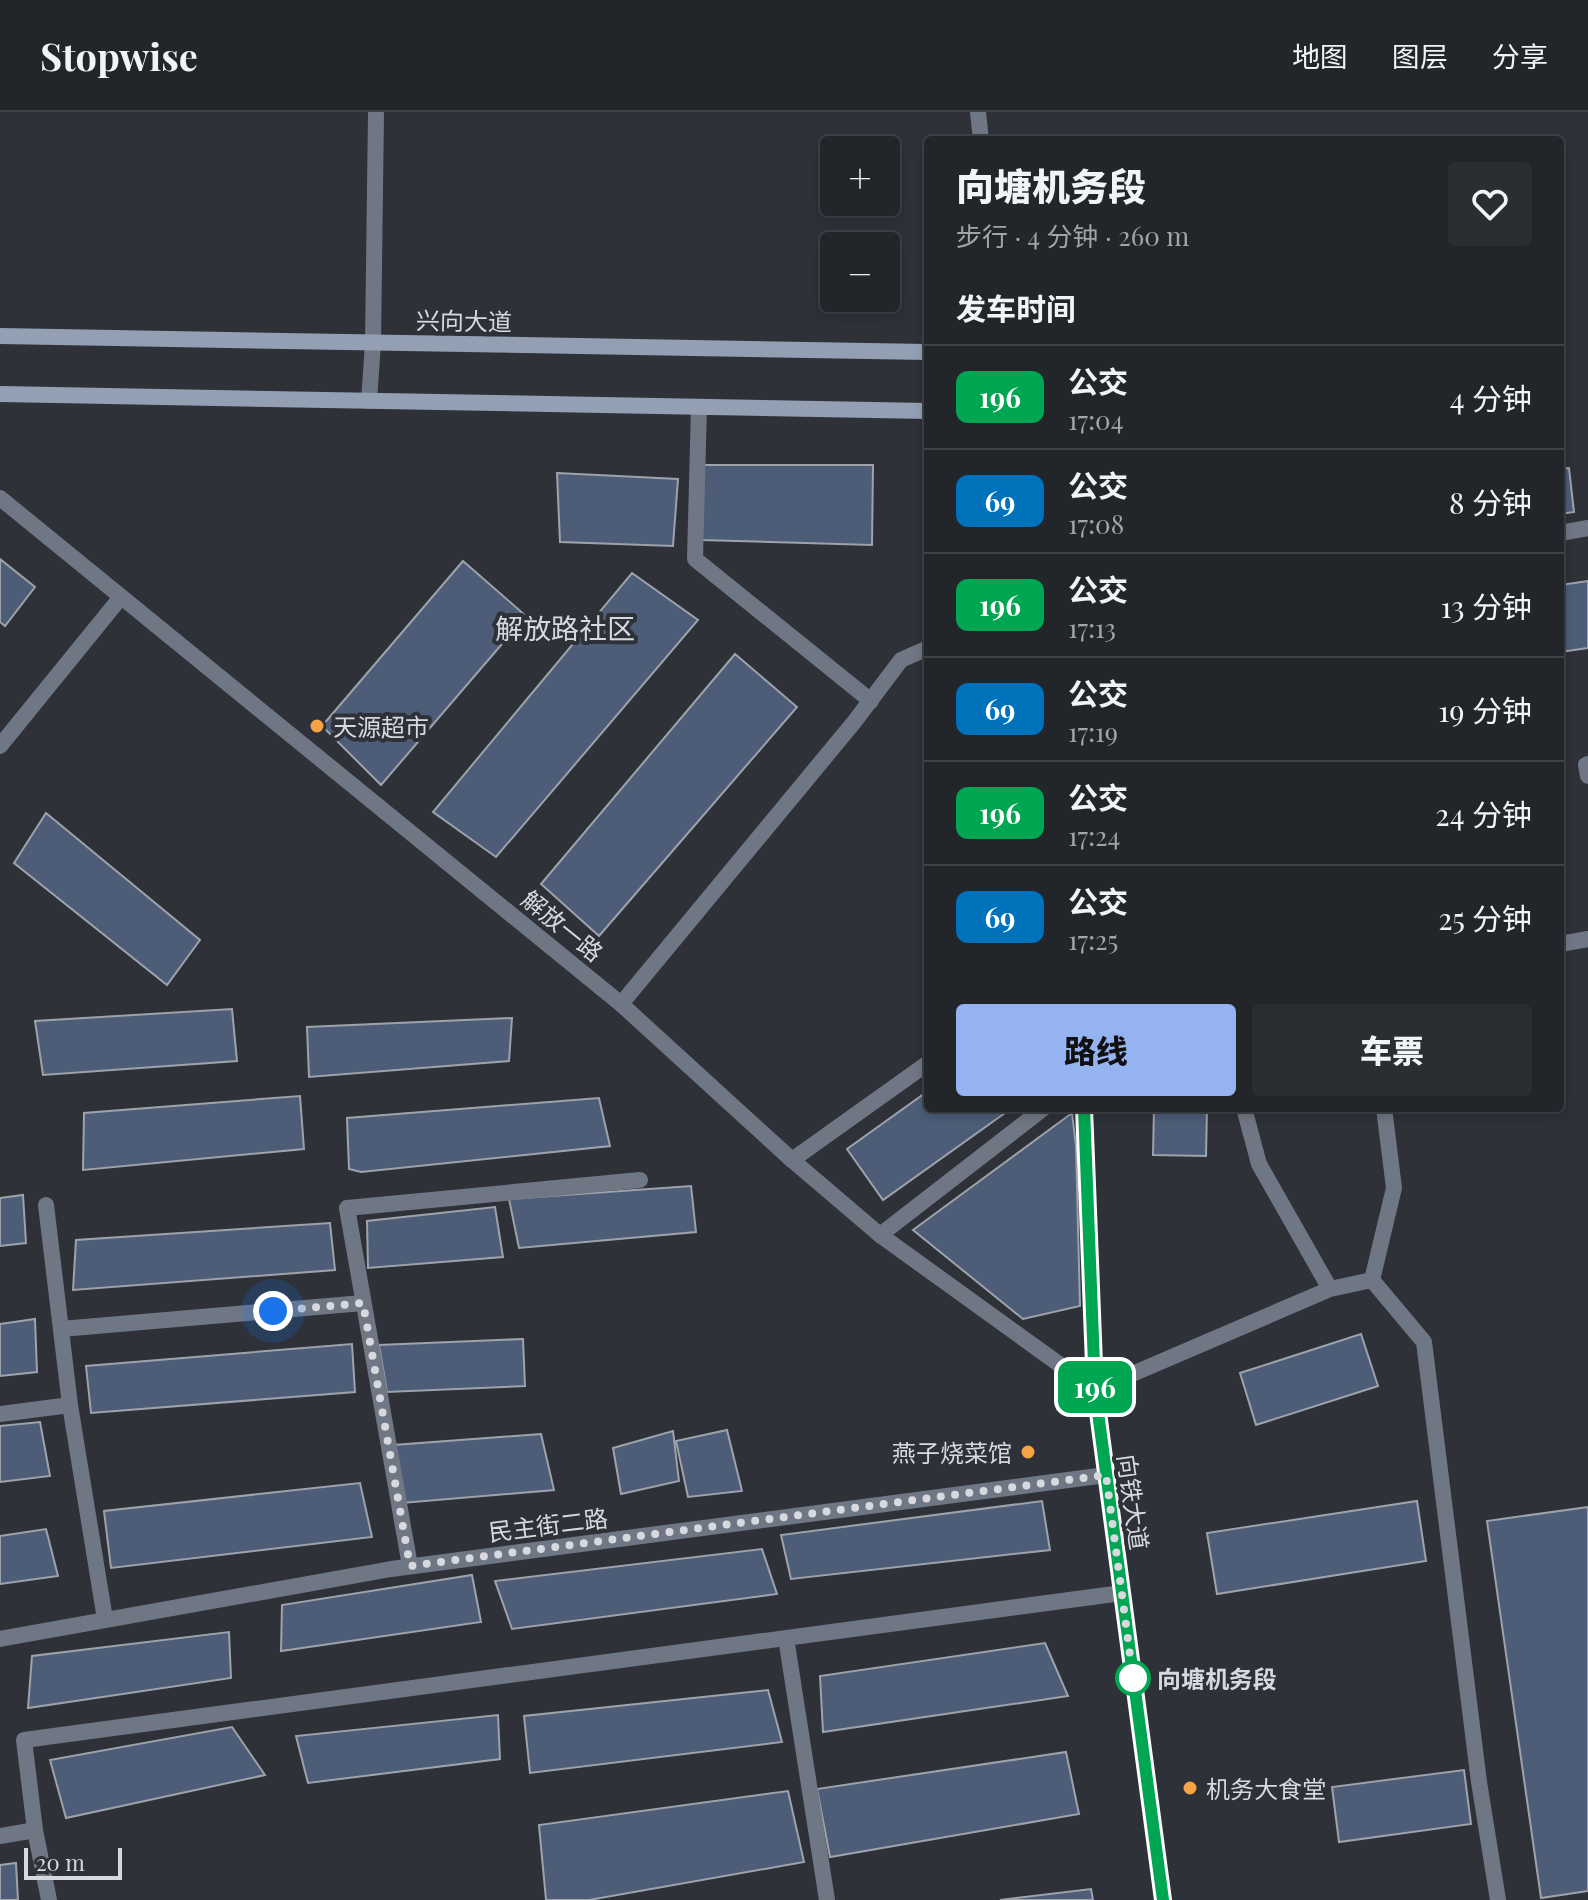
<!DOCTYPE html>
<html lang="zh">
<meta charset="utf-8">
<style>
:root{--surface:#22252a;--page:#2a2d32;--text:#f1f3f6;--muted:#a2a5a8;--line:#3f4247;--accent:#95b2f1}
body{margin:0;font-family:"Playfair Display","Noto Sans SC",serif;background:var(--page);color:var(--text);height:100vh;display:flex;flex-direction:column;font-size:30px;white-space:nowrap}
*{box-sizing:border-box;margin:0}
p{font-size:26px;color:var(--muted)}
.icon{flex:none;width:44px;height:44px;fill:none;stroke:currentColor;stroke-width:2;stroke-linecap:round;stroke-linejoin:round}
.map{position:relative;flex:1;overflow:hidden}
.sheet{position:absolute;left:924px;top:24px;width:640px;height:976px;display:flex;flex-direction:column;background:var(--surface);border-radius:8px;box-shadow:0 4px 12px #0003,0 0 0 2px var(--line)}
.sheet>*{flex:none}
.badge{padding:0 16px;border-radius:12px;font-size:28px;line-height:52px}
.tools{position:absolute;left:820px;top:24px;display:grid;gap:16px}
.tools a{display:grid;place-items:center;width:80px;height:80px;border-radius:8px;background:var(--surface);box-shadow:0 4px 12px #0003,0 0 0 2px var(--line);font-size:40px}
.scale{position:absolute;left:24px;bottom:20px;width:98px;box-sizing:border-box;padding-left:8px;border:4px solid #d7d9de;border-top:0;font-size:22px;line-height:28px;white-space:nowrap;color:#d7d9de;-webkit-text-stroke:6px #2e3138;paint-order:stroke}
.you{position:absolute;width:40px;height:40px;margin:-20px;border:6px solid #fff;border-radius:50%;background:#1a73e8;box-shadow:0 0 0 12px #1a73e833}
.map>.badge{position:absolute;translate:-50% -50%;box-shadow:0 0 0 4px #fff}
h2{padding:0 32px;font-size:30px;line-height:72px}
.round{display:grid;place-items:center;flex:none;width:84px;height:84px;border-radius:8px;background:var(--page)}
.overview{display:flex;align-items:center;justify-content:space-between;height:136px;padding:0 32px}
h1{font-size:38px;font-weight:800;line-height:60px}
.action{display:flex;gap:16px;margin-top:auto;padding:16px 32px}
.action a{flex:1;height:92px;border-radius:8px;background:var(--accent);color:#111;font-size:32px;font-weight:800;line-height:92px;text-align:center}
.action a+a{background:var(--page);color:var(--text)}
ul{padding:0;list-style:none}
li{display:flex;align-items:center;gap:24px;height:104px;padding:0 32px;border-top:2px solid var(--line)}
li div{flex:1}
li b{display:block;font-size:30px}
li em{font-style:normal}
li .badge{min-width:88px;font-weight:700;text-align:center}
header{display:flex;align-items:center;gap:48px;box-sizing:border-box;height:112px;padding:0 40px;background:var(--surface);border-bottom:2px solid var(--line)}
header strong{font-size:38px}
nav{display:flex;gap:44px;margin-inline-start:auto;font-size:28px}
.map>svg:first-child{display:block}
.building{fill:#4d5d78;stroke:#9ea2ab;stroke-width:2}
.lines{fill:none;stroke-linecap:round;stroke-linejoin:round}
.lane{stroke:#707784;stroke-width:16}
.street{stroke:#707784;stroke-width:16}
.secondary{stroke:#939fb3;stroke-width:16}
.line-casing{stroke:#fff;stroke-width:18}
.line{stroke:#00a651;stroke-width:12}
.walk{stroke:#d7d9de;stroke-width:8;stroke-dasharray:0 14.4}
.poi-dot{fill:#f5a345;stroke:#2e3138;stroke-width:3}
.stop-dot{fill:#fff;stroke:#00a651;stroke-width:4}
.labels{text-anchor:middle;dominant-baseline:central;stroke-width:8;stroke-linejoin:round;paint-order:stroke}
.street-label{font-size:24px;fill:#d7d9de;stroke:#2e3138}
.poi-label{font-size:24px;fill:#d7d9de;stroke:#2e3138;text-anchor:start}
.stop-label{font-size:24px;font-weight:bold;fill:#d7d9de;stroke:#2e3138;text-anchor:start}
.quarter-label{font-size:28px;fill:#d7d9de;stroke:#2e3138}
</style>
<header>
<strong>Stopwise</strong>
<nav><a>地图</a><a>图层</a><a>分享</a></nav>
</header>
<div class="map">
<svg width="1588" height="1788" viewBox="0 0 1588 1788">
<rect width="100%" height="100%" fill="#2e3138"/>
<path class="building" d="M701,353H873L872,433L701,428Z
M1569,356L1574,400L1560,402V357Z
M557,361L678,367L673,434L560,430Z
M0,447L35,475L5,514L0,510Z
M463,449L526,504L381,673L322,614Z
M632,461L698,508L496,745L433,700Z
M1588,469V536L1560,540V473Z
M735,542L797,595L599,824L541,772Z
M46,701L200,828L167,873L14,751Z
M232,897L237,949L43,963L35,909Z
M512,906L509,949L309,965L307,915Z
M928,979V996H1012L883,1088L847,1037Z
M300,984L304,1037L83,1058L84,1001Z
M599,986L610,1034L361,1060L349,1057L347,1006Z
M1154,996H1207L1206,1044L1153,1043Z
M1072,1001L1076,1034L1080,1194L1023,1207L913,1118Z
M691,1074L696,1120L519,1136L509,1087Z
M23,1083L26,1131L0,1134V1086Z
M495,1095L503,1145L368,1156L367,1109Z
M330,1111L335,1158L73,1178L76,1128Z
M35,1207L37,1260L0,1264V1212Z
M1361,1222L1378,1274L1256,1313L1240,1261Z
M523,1227L525,1274L387,1280L379,1233Z
M352,1232L355,1280L91,1301L86,1254Z
M40,1310L50,1364L0,1370V1314Z
M727,1318L742,1379L688,1385L676,1329Z
M673,1319L679,1369L621,1382L613,1336Z
M541,1322L554,1378L402,1391L394,1333Z
M360,1371L372,1425L111,1456L104,1399Z
M1042,1389L1050,1438L791,1467L781,1423Z
M1417,1389L1426,1449L1217,1482L1207,1421Z
M1588,1395V1779L1541,1786L1487,1409Z
M46,1417L58,1464L0,1472V1424Z
M762,1437L777,1482L512,1517L495,1469Z
M472,1463L481,1510L281,1539L282,1493Z
M229,1520L231,1566L28,1596L32,1544Z
M1045,1531L1068,1584L823,1620L820,1564Z
M768,1578L782,1630L530,1661L524,1604Z
M498,1603L500,1647L308,1671L296,1624Z
M232,1615L265,1663L66,1706L50,1648Z
M1066,1640L1079,1702L830,1745L817,1677Z
M1464,1658L1471,1712L1339,1730L1332,1675Z
M788,1679L804,1750L589,1788H546L539,1713Z
M16,1751L18,1788H0V1753Z
M1091,1777L1093,1788H1000Z"/>
<g class="lines">
<path class="lane" d="M978,0L981,28
M699,295L695,447L871,589
M0,634L121,485
M1588,652L1586,653L1588,664
M1560,832L1588,827
M621,892L855,609L901,548L928,536
M792,1048L928,951
M46,1093L70,1293L105,1507
M880,1123L1044,996
M1372,1168L1394,1076L1384,996
M61,1217L363,1191
M0,1302L70,1293
M410,1454L347,1096L640,1068
M786,1526L827,1788
M35,1718L24,1628L1122,1481
M0,1724L35,1718L49,1788"/>
<path class="street" d="M369,289L373,231L376,0
M0,386L621,892L792,1048L880,1123L1095,1278L1330,1177L1372,1168L1424,1230L1479,1670L1498,1788
M1560,421L1588,416
M1244,996L1259,1052L1330,1177
M0,1527L391,1457L1106,1363"/>
<path class="secondary" d="M0,224L928,240
M0,282L928,299
M1084,996L1095,1278L1163,1788"/>
</g>
<g class="lines">
<g class="line-casing">
<path id="line" d="M1084,996L1095,1278L1163,1788"/>
</g>
<use href="#line" class="line"/>
<path class="walk" d="M273,1199L363,1191L410,1454L1106,1363L1134,1573L1133,1566"/>
</g>
<g class="poi-dot">
<circle cx="317" cy="614" r="8"/>
<circle cx="1028" cy="1340" r="8"/>
<circle cx="1190" cy="1676" r="8"/>
</g>
<circle class="stop-dot" cx="1133" cy="1566" r="16"/>
<g class="labels">
<g class="street-label">
<text transform="translate(464 208) rotate(1)">兴向大道</text>
<text transform="translate(563 813) rotate(39)">解放一路</text>
<text transform="translate(1134 1390) rotate(82)">向铁大道</text>
<text transform="translate(548 1412) rotate(-7)">民主街二路</text>
</g>
<g class="poi-label">
<text x="333" y="614">天源超市</text>
<text x="1012" y="1340" text-anchor="end">燕子烧菜馆</text>
<text x="1206" y="1676">机务大食堂</text>
</g>
<g class="stop-label">
<text x="1157" y="1566">向塘机务段</text>
</g>
<g class="quarter-label">
<text x="565" y="515">解放路社区</text>
</g>
</g>
</svg>
<div class="tools">
<a>+</a>
<a>−</a>
</div>
<div class="scale">20 m</div>
<div class="you" style="left:273px;top:1199px"></div>
<b class="badge" style="left:1095px;top:1275px;background:#00a651;color:#fff">196</b>
<section class="sheet">
<div class="overview"><div><h1>向塘机务段</h1><p>步行 · 4 分钟 · 260 m</p></div><a class="round"><svg class="icon" aria-label="heart" viewBox="0 0 24 24"><path d="M12 20l-8-8c-3-5 5-10 8-4 3-6 11-1 8 4z"/></svg></a></div>
<h2>发车时间</h2>
<ul>
<li><span class="badge" style="background:#00a651;color:#fff">196</span><div><b>公交</b><p>17:04</p></div><em>4 分钟</em></li>
<li><span class="badge" style="background:#0072bc;color:#fff">69</span><div><b>公交</b><p>17:08</p></div><em>8 分钟</em></li>
<li><span class="badge" style="background:#00a651;color:#fff">196</span><div><b>公交</b><p>17:13</p></div><em>13 分钟</em></li>
<li><span class="badge" style="background:#0072bc;color:#fff">69</span><div><b>公交</b><p>17:19</p></div><em>19 分钟</em></li>
<li><span class="badge" style="background:#00a651;color:#fff">196</span><div><b>公交</b><p>17:24</p></div><em>24 分钟</em></li>
<li><span class="badge" style="background:#0072bc;color:#fff">69</span><div><b>公交</b><p>17:25</p></div><em>25 分钟</em></li>
</ul>
<div class="action"><a>路线</a><a>车票</a></div>
</section>
</div>
